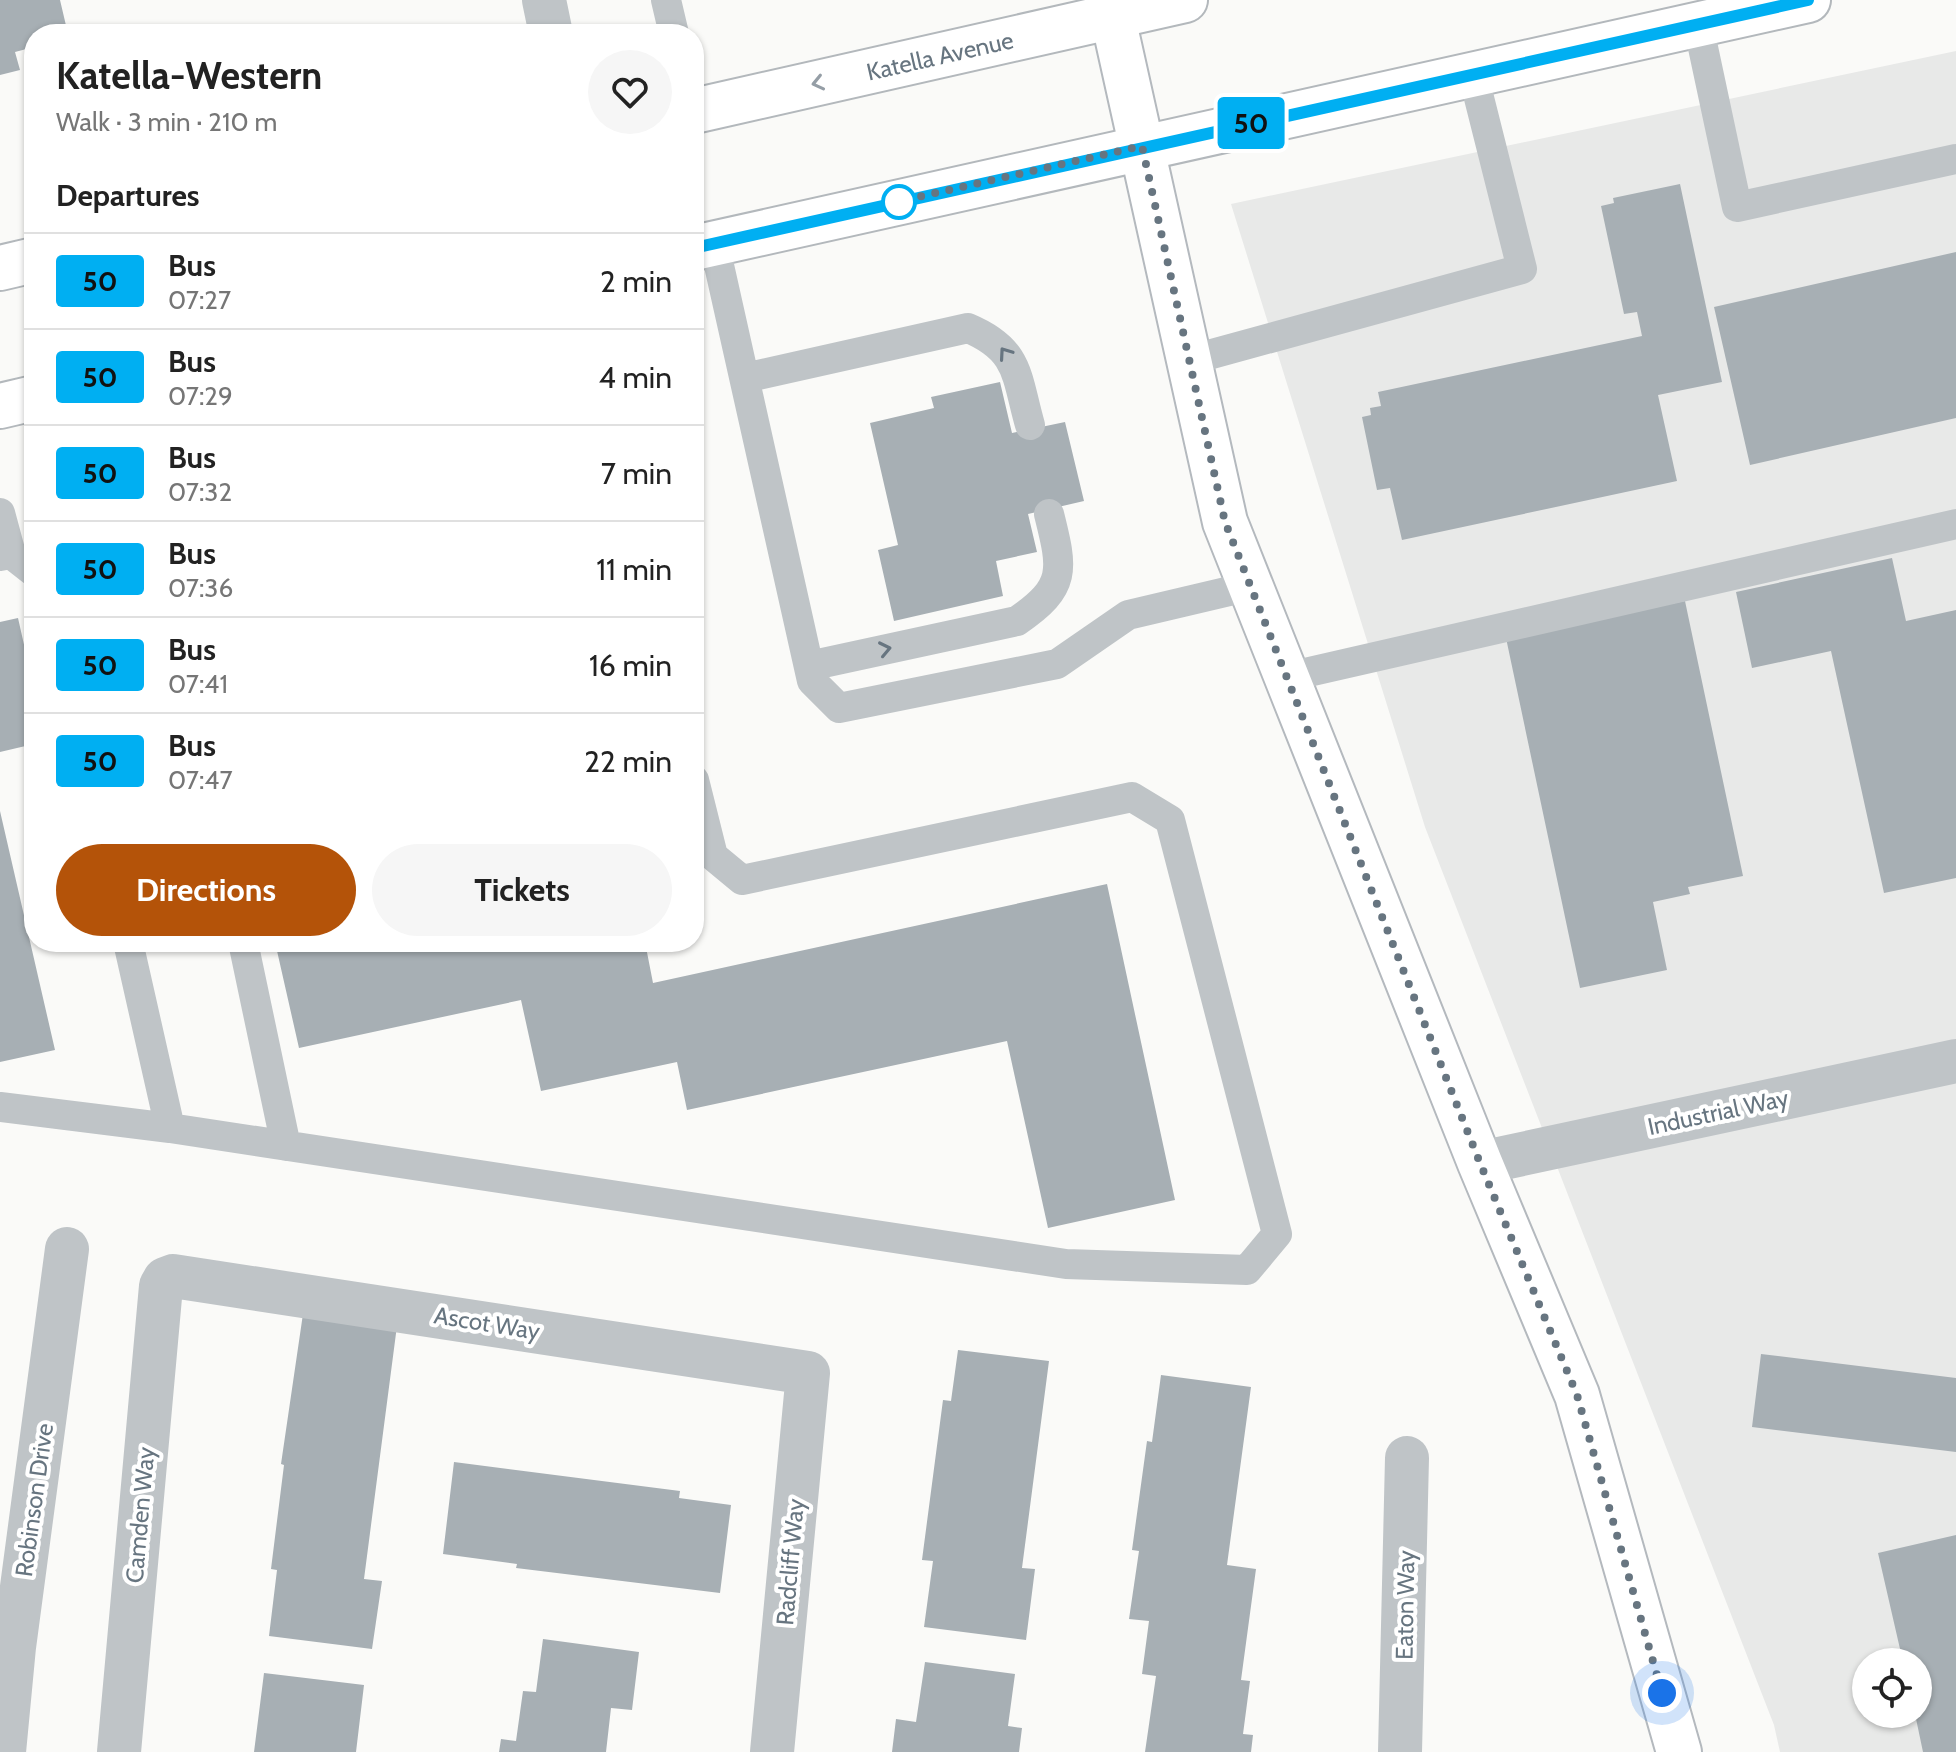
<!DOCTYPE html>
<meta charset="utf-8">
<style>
:root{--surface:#fff;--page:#f6f6f6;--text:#222;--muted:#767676;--line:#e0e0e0;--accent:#b45309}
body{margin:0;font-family:Cabin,sans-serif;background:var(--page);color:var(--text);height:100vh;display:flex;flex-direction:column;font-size:30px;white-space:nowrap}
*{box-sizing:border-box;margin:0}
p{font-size:26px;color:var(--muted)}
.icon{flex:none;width:44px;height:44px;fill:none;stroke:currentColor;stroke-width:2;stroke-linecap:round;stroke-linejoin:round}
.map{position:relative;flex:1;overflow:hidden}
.drawer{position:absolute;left:24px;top:24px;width:680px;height:928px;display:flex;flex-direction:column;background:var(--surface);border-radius:32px;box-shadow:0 2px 6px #0004}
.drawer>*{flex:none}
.badge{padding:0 16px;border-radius:6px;font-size:28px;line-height:52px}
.tools{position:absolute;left:1852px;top:1648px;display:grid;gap:16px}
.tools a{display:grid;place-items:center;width:80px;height:80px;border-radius:50%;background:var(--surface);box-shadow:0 2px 6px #0004;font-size:40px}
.you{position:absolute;width:40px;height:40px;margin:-20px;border:6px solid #fff;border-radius:50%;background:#1a73e8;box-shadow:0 0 0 12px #1a73e833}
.map>.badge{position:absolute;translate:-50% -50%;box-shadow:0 0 0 4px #fff}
h2{padding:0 32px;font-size:30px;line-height:72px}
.round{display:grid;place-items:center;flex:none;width:84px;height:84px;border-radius:42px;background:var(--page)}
.headline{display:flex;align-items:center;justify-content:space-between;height:136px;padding:0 32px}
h1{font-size:38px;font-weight:700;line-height:60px}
.cta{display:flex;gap:16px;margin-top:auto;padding:16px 32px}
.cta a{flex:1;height:92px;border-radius:48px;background:var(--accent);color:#fff;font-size:32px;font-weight:700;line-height:92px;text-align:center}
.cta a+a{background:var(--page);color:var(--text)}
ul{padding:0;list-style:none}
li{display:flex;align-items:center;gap:24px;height:96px;padding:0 32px;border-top:2px solid var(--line)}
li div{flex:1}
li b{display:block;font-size:30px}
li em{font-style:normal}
li .badge{min-width:88px;font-weight:700;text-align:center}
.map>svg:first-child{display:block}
.built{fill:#e8e9e8;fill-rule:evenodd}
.building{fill:#a7afb4}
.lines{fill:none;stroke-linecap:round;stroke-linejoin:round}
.secondary-casing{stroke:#b4b9be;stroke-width:48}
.primary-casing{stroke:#b3b8bc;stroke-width:48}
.lane{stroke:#bfc4c7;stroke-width:30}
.street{stroke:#bfc4c7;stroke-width:44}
.secondary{stroke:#fff;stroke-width:44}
.primary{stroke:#fff;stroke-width:44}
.oneway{stroke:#959ea6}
.oneway2{stroke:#677580}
.line-casing{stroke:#fff;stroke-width:18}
.line{stroke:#00aff2;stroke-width:12}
.walk{stroke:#677580;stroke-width:8;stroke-dasharray:0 14.4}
.stop-dot{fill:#fff;stroke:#00aff2;stroke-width:4}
.labels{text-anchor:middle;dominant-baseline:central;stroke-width:8;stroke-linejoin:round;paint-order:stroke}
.street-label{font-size:24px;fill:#677580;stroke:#fff}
</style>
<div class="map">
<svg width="1956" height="1752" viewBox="0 0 1956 1752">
<rect width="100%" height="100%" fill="#fafaf8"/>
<path class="built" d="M1956,51V1752H1780L1774,1725L1425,827L1231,204ZM1866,1662H1918V1714H1866Z"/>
<path class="building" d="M0,0H60L68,34H34V47L15,52L20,70L0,75Z
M1680,184L1722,382L1658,395L1677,481L1402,540L1390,488L1377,490L1362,417L1371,415L1370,408L1381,406L1378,392L1642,336L1637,312L1624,314L1601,206L1614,203L1613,198Z
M1956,252V418L1750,465L1714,307Z
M1000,382L1012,433L1065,422L1084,501L1028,514L1037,552L996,561L1003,596L894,621L878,550L898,545L870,423L934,408L931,397Z
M1892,558L1906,621L1956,610V878L1884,893L1831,651L1752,668L1736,592Z
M1685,601L1743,876L1688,887L1690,894L1653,902L1667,970L1580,988L1506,638Z
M18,618L34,689V744L0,752V622Z
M0,811L55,1050L0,1062Z
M1107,884L1175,1200L1048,1228L1007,1041L687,1110L677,1062L541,1091L521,1000L299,1048L275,942H645L653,983Z
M304,1307L398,1318L364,1579L382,1581L372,1649L269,1636L277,1570L271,1569L284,1465L281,1464Z
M958,1350L1049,1361L1022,1568L1035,1569L1026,1640L924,1627L933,1561L922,1560L943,1400L951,1401Z
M1761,1354L1956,1378V1452L1752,1427Z
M1161,1375L1251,1387L1227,1565L1256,1569L1241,1680L1250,1681L1243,1734L1253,1735L1251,1752H1145L1156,1676L1142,1674L1149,1621L1129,1619L1139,1551L1132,1550L1147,1441L1152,1442Z
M454,1462L680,1491L679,1498L731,1505L720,1593L516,1568L517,1564L443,1554Z
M1956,1535V1752H1923L1915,1714H1918V1662H1903L1878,1553Z
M543,1639L639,1652L632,1710L611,1708L606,1752H499L501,1739L516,1741L523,1691L536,1692Z
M925,1662L1015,1674L1008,1726L1022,1728L1019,1752H892L896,1719L916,1722Z
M264,1673L364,1685L356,1752H254Z"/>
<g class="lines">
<g class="secondary-casing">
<path id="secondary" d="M1109,0L1225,522L1480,1163L1577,1395L1679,1752"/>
</g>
<g class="primary-casing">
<g id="primary">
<path id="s1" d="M694,111L1185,0"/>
<path d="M694,248L1808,0"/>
<path d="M0,268L34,260"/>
<path d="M0,406L34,398"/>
</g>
</g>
<path class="lane" d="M666,0L674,34
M1698,24L1737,207L1956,159
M714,243L812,681L839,708L1057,664L1128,615L1251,586
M1190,360L1522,269L1473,74
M745,378L968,328C1020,350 1016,376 1030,425
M0,513L11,554L0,556
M11,554L34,572
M809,666L1017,621C1067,587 1063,570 1049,514
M1287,677L1956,524
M128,942L170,1128
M243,942L286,1146
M0,1107L170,1128L1066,1264L1247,1270L1277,1234L1170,820L1132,797L742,880L713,856L694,780"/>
<path class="street" d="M544,0L551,34
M1480,1163L1956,1061
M4,1752L14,1647L67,1249
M119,1752L161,1286L165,1279L173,1276L808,1373L772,1752
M1400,1752L1407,1458"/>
<use href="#secondary" class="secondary"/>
<use href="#primary" class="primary"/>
</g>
<defs><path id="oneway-chevron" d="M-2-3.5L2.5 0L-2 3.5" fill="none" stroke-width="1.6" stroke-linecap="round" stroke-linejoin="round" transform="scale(2)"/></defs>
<use class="oneway" href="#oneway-chevron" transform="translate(818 83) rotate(167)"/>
<g class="oneway2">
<use href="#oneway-chevron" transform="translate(1005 353) rotate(-125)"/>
<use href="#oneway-chevron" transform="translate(885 649) rotate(-12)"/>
</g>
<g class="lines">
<g class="line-casing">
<path id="line" d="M694,248L1808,0"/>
</g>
<use href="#line" class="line"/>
<path class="walk" d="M899,202H896L1142,146L1225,522L1480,1163L1577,1395L1662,1693"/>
</g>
<circle class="stop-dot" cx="899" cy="202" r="16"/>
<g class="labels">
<g class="street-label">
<text stroke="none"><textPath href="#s1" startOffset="252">Katella Avenue</textPath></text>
<text transform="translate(1718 1112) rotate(-12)">Industrial Way</text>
<text transform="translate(487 1323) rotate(9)">Ascot Way</text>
<text transform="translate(34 1500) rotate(-82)">Robinson Drive</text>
<text transform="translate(140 1515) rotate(-85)">Camden Way</text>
<text transform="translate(790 1562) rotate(-85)">Radcliff Way</text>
<text transform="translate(1405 1605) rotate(-89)">Eaton Way</text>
</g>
</g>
</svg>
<div class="tools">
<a><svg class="icon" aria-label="locate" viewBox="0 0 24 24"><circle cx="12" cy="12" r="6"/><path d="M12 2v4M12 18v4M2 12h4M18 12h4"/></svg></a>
</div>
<div class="you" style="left:1662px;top:1693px"></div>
<b class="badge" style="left:1251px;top:123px;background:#00aff2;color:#111">50</b>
<section class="drawer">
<div class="headline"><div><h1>Katella-Western</h1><p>Walk · 3 min · 210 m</p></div><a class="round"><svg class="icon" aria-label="heart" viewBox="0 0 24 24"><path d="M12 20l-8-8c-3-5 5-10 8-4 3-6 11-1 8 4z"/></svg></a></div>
<h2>Departures</h2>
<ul>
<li><span class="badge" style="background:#00aff2;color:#111">50</span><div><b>Bus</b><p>07:27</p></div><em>2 min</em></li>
<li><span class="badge" style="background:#00aff2;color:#111">50</span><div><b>Bus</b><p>07:29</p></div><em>4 min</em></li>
<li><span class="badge" style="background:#00aff2;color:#111">50</span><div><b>Bus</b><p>07:32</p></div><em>7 min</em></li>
<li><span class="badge" style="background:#00aff2;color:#111">50</span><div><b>Bus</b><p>07:36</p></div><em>11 min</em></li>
<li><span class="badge" style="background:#00aff2;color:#111">50</span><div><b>Bus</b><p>07:41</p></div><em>16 min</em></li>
<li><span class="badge" style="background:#00aff2;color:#111">50</span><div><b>Bus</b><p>07:47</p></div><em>22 min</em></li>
</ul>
<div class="cta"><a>Directions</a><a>Tickets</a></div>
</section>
</div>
